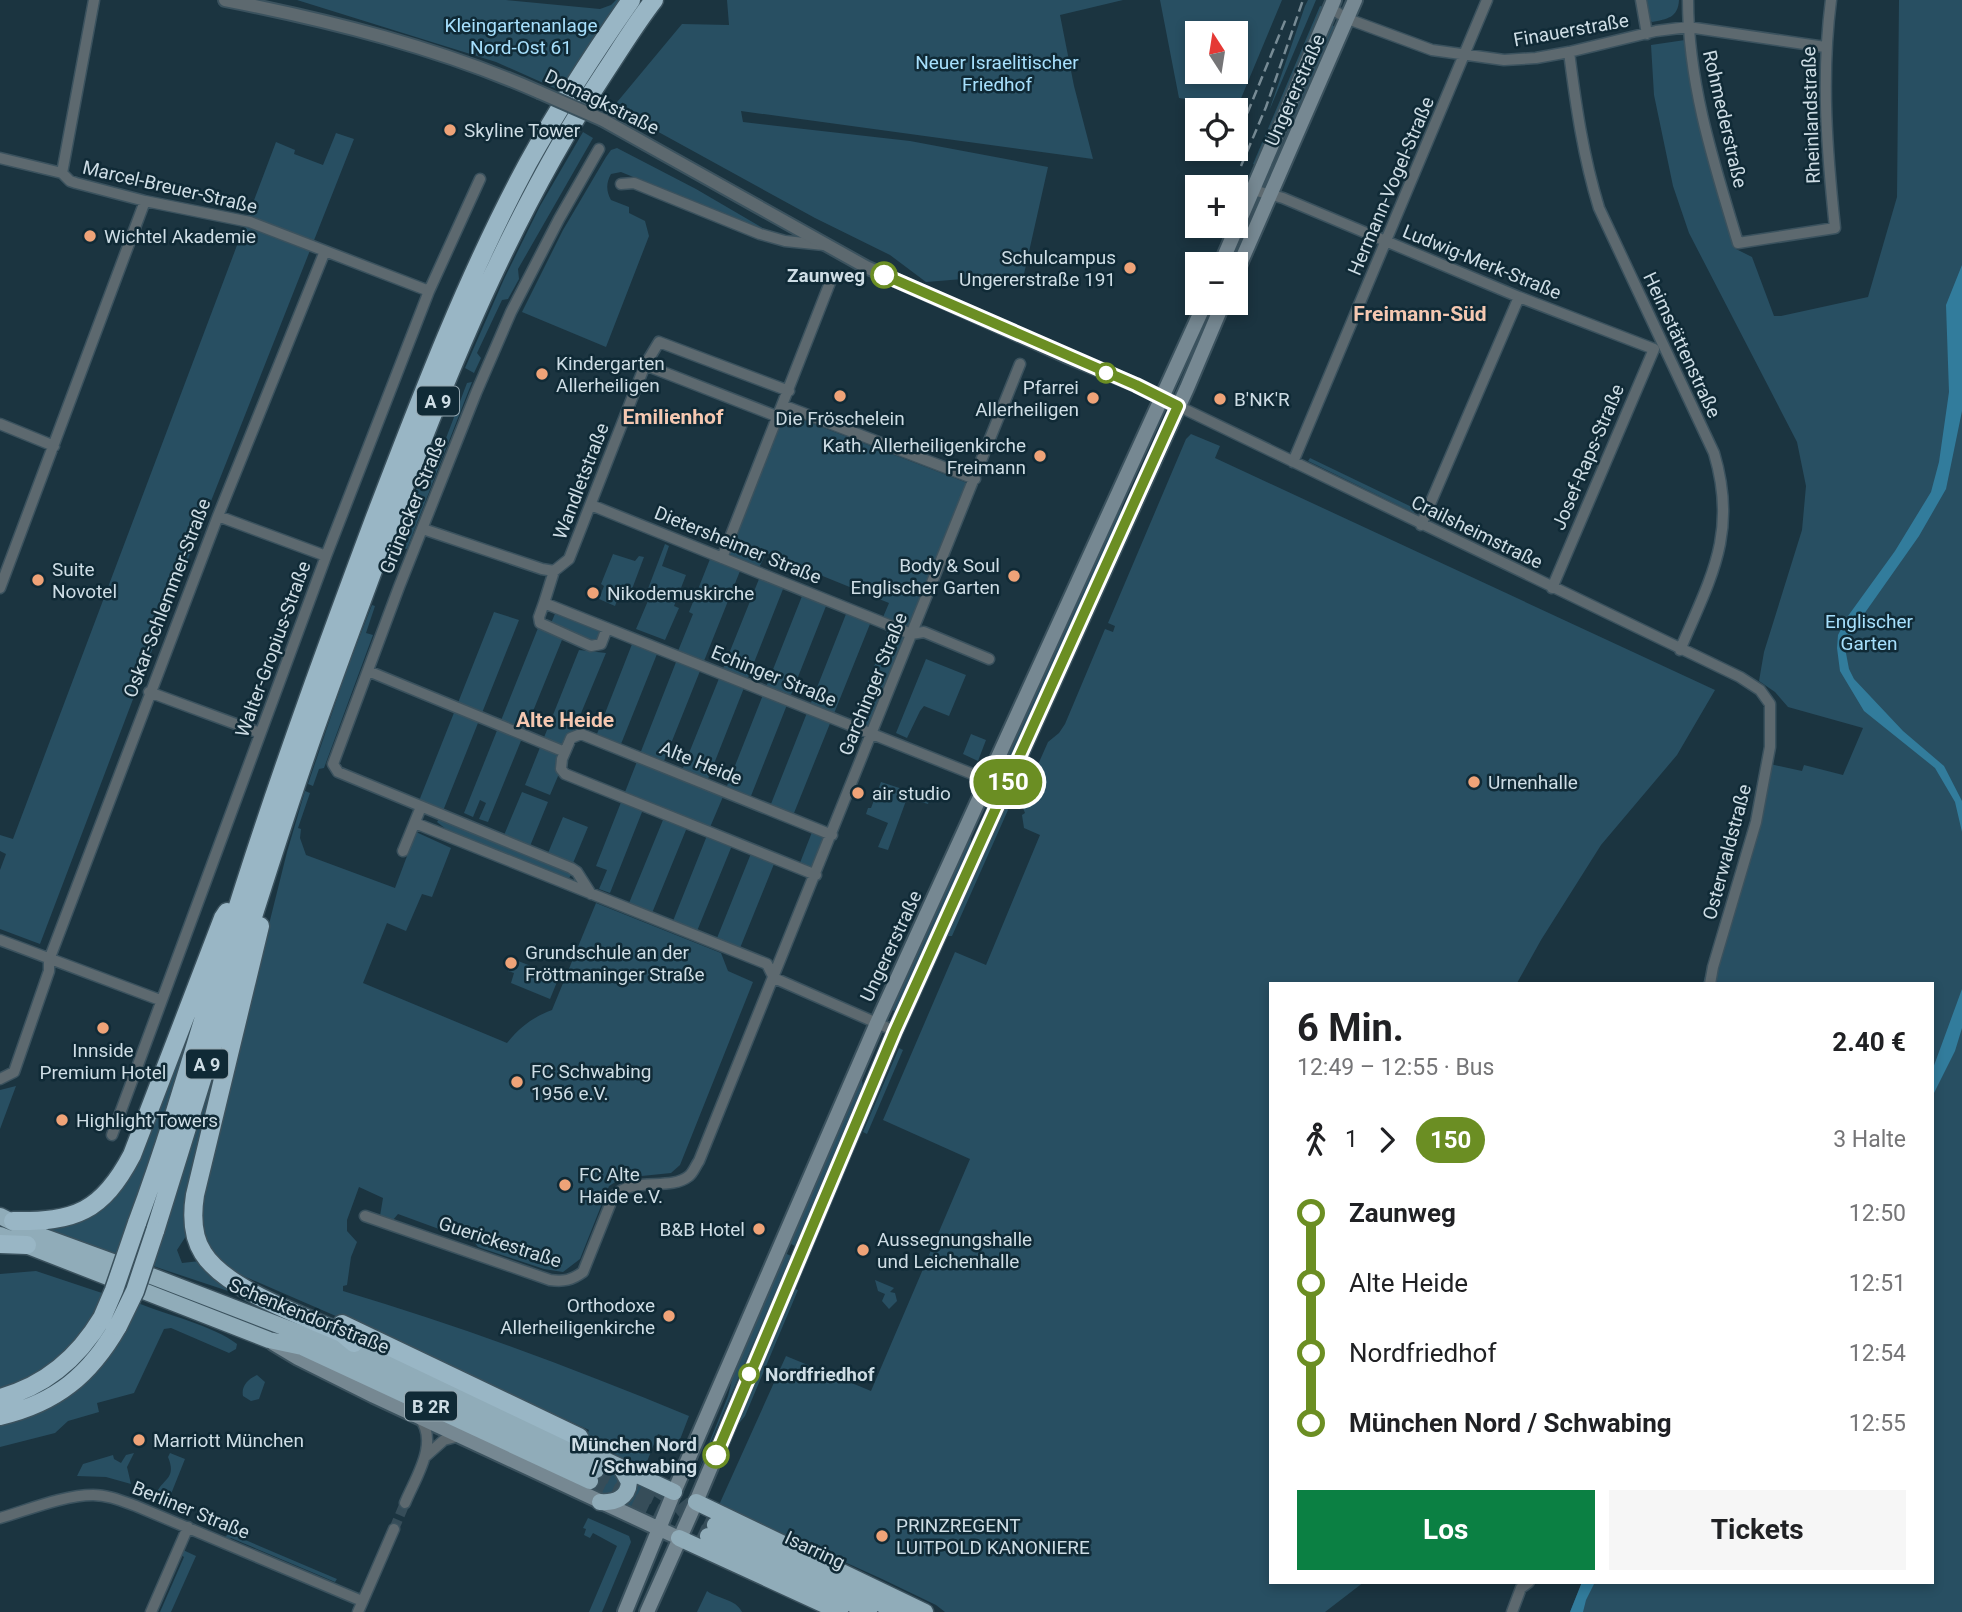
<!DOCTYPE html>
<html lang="de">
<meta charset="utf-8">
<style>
:root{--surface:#fff;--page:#f6f6f6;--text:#202124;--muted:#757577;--accent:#0b8043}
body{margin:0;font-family:Roboto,sans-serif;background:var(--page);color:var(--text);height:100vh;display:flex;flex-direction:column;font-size:26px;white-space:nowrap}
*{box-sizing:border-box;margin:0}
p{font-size:23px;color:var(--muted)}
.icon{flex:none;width:38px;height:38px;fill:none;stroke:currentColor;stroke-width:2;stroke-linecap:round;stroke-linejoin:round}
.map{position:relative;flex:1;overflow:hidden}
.drawer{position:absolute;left:1269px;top:982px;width:665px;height:602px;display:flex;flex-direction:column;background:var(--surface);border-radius:0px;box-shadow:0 4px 10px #0003}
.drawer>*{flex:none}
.badge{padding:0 14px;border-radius:23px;font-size:24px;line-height:46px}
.needle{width:46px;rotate:348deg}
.tools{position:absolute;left:1185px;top:21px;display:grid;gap:14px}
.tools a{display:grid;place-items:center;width:63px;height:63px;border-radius:0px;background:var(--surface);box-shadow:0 4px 10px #0003;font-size:35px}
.map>.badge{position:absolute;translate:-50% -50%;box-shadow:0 0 0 4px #fff}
.legs{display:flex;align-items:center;gap:10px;height:77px;padding:0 28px;font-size:23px}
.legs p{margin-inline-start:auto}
.headline{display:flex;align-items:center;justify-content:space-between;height:119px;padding:0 28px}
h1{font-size:38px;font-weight:700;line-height:52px}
.action{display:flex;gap:14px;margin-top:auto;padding:14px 28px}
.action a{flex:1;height:80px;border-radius:0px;background:var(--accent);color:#fff;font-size:28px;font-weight:700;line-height:80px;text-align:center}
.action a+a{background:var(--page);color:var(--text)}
ul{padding:0 28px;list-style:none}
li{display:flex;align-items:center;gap:24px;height:70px;font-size:26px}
li i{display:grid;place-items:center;width:10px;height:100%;margin:0 9px;background:currentColor}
li i::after{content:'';width:18px;height:18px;margin:-9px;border:5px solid;border-radius:50%;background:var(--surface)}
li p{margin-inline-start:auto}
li:first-child i{background:linear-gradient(#0000 50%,currentColor 0)}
li:last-child i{background:linear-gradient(currentColor 50%,#0000 0)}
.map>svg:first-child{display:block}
.green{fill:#284f62;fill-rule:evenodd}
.water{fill:#327c9c}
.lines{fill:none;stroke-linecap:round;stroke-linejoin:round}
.minor-tunnel{stroke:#364d59;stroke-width:10;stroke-dasharray:10 5;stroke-linecap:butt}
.trunk-tunnel{stroke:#364d59;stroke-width:16;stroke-dasharray:16 8;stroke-linecap:butt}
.motorway-tunnel{stroke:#364d59;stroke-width:18;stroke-dasharray:18 9;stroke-linecap:butt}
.minor-casing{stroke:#3b525e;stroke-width:13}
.tertiary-casing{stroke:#3b525e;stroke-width:16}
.secondary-casing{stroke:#3b525e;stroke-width:18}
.trunk-casing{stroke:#3b525e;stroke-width:19}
.motorway-casing{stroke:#3b525e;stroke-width:21}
.minor{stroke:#5d696f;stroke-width:10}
.tertiary{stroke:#5d696f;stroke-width:12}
.secondary{stroke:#768892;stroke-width:14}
.trunk{stroke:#90acb9;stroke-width:16}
.motorway{stroke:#99b6c5;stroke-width:18}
.rail{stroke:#778b95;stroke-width:2.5;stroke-dasharray:10 5;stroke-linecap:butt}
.tertiary-bridge-casing{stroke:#3b525e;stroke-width:16;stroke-linecap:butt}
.motorway-bridge-casing{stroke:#3b525e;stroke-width:21;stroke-linecap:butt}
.tertiary-bridge{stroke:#5d696f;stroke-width:12}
.motorway-bridge{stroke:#99b6c5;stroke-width:18}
.line-1-casing{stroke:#fff;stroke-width:16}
.line-1{stroke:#6b8e23;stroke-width:10}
.poi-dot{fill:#efa378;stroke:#102a36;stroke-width:2.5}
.stop-1-dot{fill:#fff;stroke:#6b8e23;stroke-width:3.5}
.labels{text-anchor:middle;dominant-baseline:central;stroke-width:5;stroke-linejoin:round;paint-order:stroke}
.shield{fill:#102a36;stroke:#95a7b0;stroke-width:2}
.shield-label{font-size:18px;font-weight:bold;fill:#cedde5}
.park-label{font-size:19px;fill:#a7e0fd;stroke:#102a36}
.street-label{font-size:19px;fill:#cedde5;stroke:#102a36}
.poi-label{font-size:19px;fill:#cedde5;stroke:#102a36;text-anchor:start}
.stop-label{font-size:19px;font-weight:bold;fill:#cedde5;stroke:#102a36;text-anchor:end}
.neighbourhood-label{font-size:21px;font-weight:bold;fill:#f5c8b1;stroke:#102a36}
</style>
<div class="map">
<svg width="1962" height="1612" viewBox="0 0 1962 1612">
<rect width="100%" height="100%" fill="#1b3440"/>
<path class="green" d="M297,0H506L600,9L611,5L616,0H621L559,90L496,62Z
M727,0H1123L1060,15L1074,86L1093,159L741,111L743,122L910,141L1048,167L1024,274L926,282L890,255L815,218L613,107L682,24L729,25Z
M1160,0H1282L1237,108L1179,98ZM1236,33V72H1197V33Z
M1308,0H1316L1269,111L1305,6Z
M1646,0H1679C1678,18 1667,19 1652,22L1649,19Z
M1899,0H1962V1612H1570L1582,1582H1932V984L1703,983L1770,764L1802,771L1804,765L1843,775L1863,728L1788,707L1775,692L1759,681L1764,652L1802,530L1806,486L1797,442L1689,233L1673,186L1654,95L1651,45L1685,40L1692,91L1706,154L1736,249L1752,257L1774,316H1781L1868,297L1897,197Z
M1320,6L1323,7L1255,165L1253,164Z
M1331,24L1335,27L1270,180L1268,179L1297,109V99Z
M583,132L593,138L518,269L519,279L508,299L502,300L477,353L481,358L474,373L465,368L504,279L540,206Z
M336,133L354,139L138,686L40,944L0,929V870L6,854L0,851V835L13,839L276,142L295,150L294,154L323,165Z
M617,148L696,189L773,234L621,172L611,174C606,183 606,191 611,200L629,207V213L645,221L649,236L606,347L522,312L563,230L606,157L611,150Z
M472,382L407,549L398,547L391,565L387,563L431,452L440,454L467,383Z
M785,413L970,484L872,734L851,725L890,626L881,622L889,603L766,553L757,572L742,566L662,766L681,773L761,574L785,584L706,784L725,791L804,591L828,601L749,801L725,792L708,832L733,843L695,936L671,926L708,833L688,825L650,918L627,908L665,815L644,807L610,893L599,889L607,870L596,866L678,657L676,656L693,614L689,612L712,554L722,557L739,529Z
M1156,423L1159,424L1122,506L1120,518L1003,778L1000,779L997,776Z
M1191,434L1220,446L1215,458L1715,690L1677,755L1601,845L1541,940L1517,983L1270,984V1582H1364L1325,1612H945L936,1605L882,1579L719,1505L786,1356L871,1391L970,1159L883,1120L955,952L986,965L1040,835L1024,828L1022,815L1025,813L1021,803L1048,742L1059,733L1065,724L1105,629L1113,632L1115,626L1108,623L1186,439Z
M1310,458L1416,509L1414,513L1308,461Z
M665,544L669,546L662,566L686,575L674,606L679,608L665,640L636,629L650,596L646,594Z
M613,554L635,561L639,556L644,557L632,589L623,585L615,606L599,599L604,586L601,584Z
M372,605L375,606L366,633L373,635L324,768L319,769L313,786L308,784L347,669Z
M557,609L607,628L601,644L564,635L488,822L479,819L486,803L480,800L473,817L464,813L540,623L549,628Z
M848,609L872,619L792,818L769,809Z
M494,612L519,620L441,816L417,806Z
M634,639L659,649L619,749L595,739Z
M579,650L606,653L562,759L561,769L550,795L525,785Z
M926,659L966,675L949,716L924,706L920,711L907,738L896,733Z
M971,734L986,740L978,761L963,754Z
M881,782L930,798L928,804L907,798L888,850L878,847L888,823L866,814L868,808H871Z
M305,791L310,793L298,828L301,829L300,838L306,855L395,888L416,832L451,848L432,897L422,894L406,931L387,923L363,983L507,1043C520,1027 533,1017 552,1010L596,903L721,953L728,971L753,982L680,1165L671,1173L622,1178L609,1186L580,1259L563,1272L544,1269L478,1247L471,1238L469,1240L398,1214L393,1220L380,1216L383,1198L359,1187L347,1220V1231L357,1242L351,1257L347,1285L343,1286V1291C461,1326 575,1369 689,1416L679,1442L658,1434L644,1469L657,1475L655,1478L582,1445L589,1430L421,1353L232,1271L214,1255L204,1237L200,1215L210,1161L287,852Z
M522,792L548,802L528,851L502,840Z
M989,793L971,836V845L897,1012L890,1009Z
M1005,806L1008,810L952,936H946Z
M563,817L588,827L571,868L546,858Z
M439,819L572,872L569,879L447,830L437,822Z
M814,827L832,835L816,875L798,868Z
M752,851L776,859L738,953L715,943Z
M217,956L120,1255L48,1230V1227C81,1217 99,1216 122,1187Z
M513,959L559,977L550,999L511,983L514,973L508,971Z
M245,965L188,1233L177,1250L182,1263L200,1261L243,1296L153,1266Z
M879,1035L880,1036L862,1080L863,1088L795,1246L789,1243Z
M899,1048L903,1050L867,1134L863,1132Z
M16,1086L0,1129V1090Z
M785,1253L791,1256L693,1483L728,1396L734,1372Z
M36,1271L105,1294L94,1318L69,1355L0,1393V1274Z
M875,1280L894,1288L890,1292L895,1293L897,1301L889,1309L882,1301L885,1294L878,1291Z
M795,1289L798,1290L745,1416L736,1427Z
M138,1303C167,1315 214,1326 237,1344L236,1349L229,1353L171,1328L164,1329L134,1393L97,1403L99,1412L68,1421L55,1433L0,1447V1423L12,1421L127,1328Z
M257,1375L265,1382L259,1399L251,1401L243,1396C241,1386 248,1379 257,1375Z
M134,1453L127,1467L131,1484L106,1477L77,1476L83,1464L113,1455L114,1459L121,1463L126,1455Z
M170,1453L185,1459L169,1499L156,1494C163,1478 177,1479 168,1457Z
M600,1465L619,1474L622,1479L620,1492L606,1496L590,1488Z
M636,1482L650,1489L639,1511L626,1505L632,1497Z
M588,1518L629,1536L631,1542L602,1612H589L617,1546L593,1533L590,1538L584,1535L586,1529L583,1528Z
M229,1533L337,1579L335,1582L231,1538L229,1540L224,1538Z
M183,1550L196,1556L171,1612H160L184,1557L181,1555Z
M707,1591C718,1599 736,1599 742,1612H697Z"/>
<path class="water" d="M1962,265V411L1946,489L1919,536L1857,624L1845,648L1849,669L1854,679L1903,731L1944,766L1962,801V832L1955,802L1935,768L1864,711L1840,671L1837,648L1838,635L1848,616L1895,551L1931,492L1939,462L1949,392L1946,305Z
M1962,989V1028L1955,1051L1932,1097V1071Z
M1582,1582H1595L1586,1600L1583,1612H1570Z"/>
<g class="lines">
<path class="minor-tunnel" d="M394,1529L405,1503"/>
<path class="trunk-tunnel" d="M596,1470L715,1525
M590,1481L708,1536"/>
<path class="motorway-tunnel" d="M658,1488L678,1501L687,1512"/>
<g class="minor-casing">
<path id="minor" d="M1641,0L1647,34
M1688,0C1688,84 1714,164 1738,243L1835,228C1827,152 1821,77 1831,0
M1330,8L1348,19L1432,50L1504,60L1536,58L1569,52L1656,31L1688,27L1825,47
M1569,52C1576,106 1583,156 1599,208L1714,453C1738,533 1711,577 1680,650
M0,158L62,173
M62,173L70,181L76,183L145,201L250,222L429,291
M62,173L94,0
M621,184L634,183L760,234L785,241L824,245
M1253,190L1283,198L1519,297L1654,349L1552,588
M645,365L776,416
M782,405L975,479
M1178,406L1740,677L1760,690L1770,704V747L1756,822L1713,967L1710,984
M0,424L54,446
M1293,462L1487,0
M591,505L911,634L924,632L989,659
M218,516L326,556
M1421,525L1519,297
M423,529L542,569L554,571
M722,558L831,280
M0,588L145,201
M544,603L554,571L569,559L645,365L659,342L789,391
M607,628L601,644L591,646L540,623L539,617L544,603L1005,787
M368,671L565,752
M149,692L260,733
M415,823L767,964L774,978L895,1031
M403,851L421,807
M816,875L565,774L561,769L562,759L571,738L581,734L832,835
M591,894L577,872L571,868L338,772L333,764L399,587L476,393L511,312L559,219L599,149
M0,940L160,1000
M0,1079L14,1072L49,971V960L218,516L325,251
M112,1135L326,556L429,291L480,179
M365,1216L550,1280C564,1282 572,1280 583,1272L613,1197C633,1175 669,1192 689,1176C693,1173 696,1165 699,1161L1020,364
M426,1456L444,1440L460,1436
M405,1503C415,1478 440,1443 419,1417
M0,1518C28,1510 64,1495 93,1495C108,1495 122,1501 136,1506L362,1601
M151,1612L188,1527
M358,1612L394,1529
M1512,1612L1521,1588L1529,1582"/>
</g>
<g class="tertiary-casing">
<path id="tertiary" d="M225,0C332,21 439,48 539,92
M603,120L866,267L1065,356L1136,385L1178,406"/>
</g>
<g class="secondary-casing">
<path id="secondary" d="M1221,264L1334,0
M1236,273L1355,0
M273,1343L298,1358L374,1396L679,1538
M625,1612L674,1492L877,1023L1205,303
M647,1612L696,1502L895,1031L1187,388L1223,303"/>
</g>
<g class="trunk-casing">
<path id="trunk" d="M0,1216L36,1234L154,1277L325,1343L596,1470
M0,1235L269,1340L302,1347L590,1481
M343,1340L354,1343L674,1492
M600,1502C615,1503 628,1498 629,1482L621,1468
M696,1502L925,1612
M715,1525L898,1612
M708,1536L869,1612
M679,1538L840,1612"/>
</g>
<g class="motorway-casing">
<path id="motorway" d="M260,926L195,1195C192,1214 192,1236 203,1253C225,1289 303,1316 342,1333L354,1343
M13,1221C75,1222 102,1212 132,1155L223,918L227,912
M137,1223C178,1113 208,999 244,887C284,762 329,640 375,517C421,397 467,276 528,163C559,107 594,53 631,0
M155,1231C205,1071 253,910 307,752C332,680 359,609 385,538C445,377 510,216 605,72C621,48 636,23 654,0
M0,1244L27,1245
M342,1324L579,1437
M0,1398C45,1386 78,1358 102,1318
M0,1416C56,1403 90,1375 118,1326"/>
</g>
<use href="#minor" class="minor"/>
<use href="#tertiary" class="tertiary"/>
<use href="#secondary" class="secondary"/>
<use href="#trunk" class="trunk"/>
<use href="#motorway" class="motorway"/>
<path class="rail" d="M1236,141L1287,16
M1228,159L1232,149
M1241,166L1266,107L1303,0"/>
<g class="tertiary-bridge-casing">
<path id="tertiary-bridge" d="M539,92L603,120"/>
</g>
<g class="motorway-bridge-casing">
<path id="motorway-bridge" d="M102,1318L114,1290L137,1223
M118,1326L135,1291L155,1231"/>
</g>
<use href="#tertiary-bridge" class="tertiary-bridge"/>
<use href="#motorway-bridge" class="motorway-bridge"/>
</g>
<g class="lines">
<g class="line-1-casing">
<path id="line-1" d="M716,1455L895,1031L1178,406L1136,385L884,275"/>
</g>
<use href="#line-1" class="line-1"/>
</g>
<g class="poi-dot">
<circle cx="450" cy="130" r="7"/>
<circle cx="90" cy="236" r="7"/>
<circle cx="1130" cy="268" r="7"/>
<circle cx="542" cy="374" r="7"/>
<circle cx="840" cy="396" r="7"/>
<circle cx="1093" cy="398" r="7"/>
<circle cx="1220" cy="399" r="7"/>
<circle cx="1040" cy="456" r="7"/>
<circle cx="1014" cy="576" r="7"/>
<circle cx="38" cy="580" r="7"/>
<circle cx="593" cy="593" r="7"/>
<circle cx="1474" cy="782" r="7"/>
<circle cx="858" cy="793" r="7"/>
<circle cx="511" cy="963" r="7"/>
<circle cx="103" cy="1028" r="7"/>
<circle cx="517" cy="1082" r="7"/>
<circle cx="62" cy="1120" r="7"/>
<circle cx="565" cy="1185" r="7"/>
<circle cx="759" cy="1229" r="7"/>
<circle cx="863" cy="1250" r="7"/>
<circle cx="669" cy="1316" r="7"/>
<circle cx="139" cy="1440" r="7"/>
<circle cx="882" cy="1536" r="7"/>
</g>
<g class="stop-1-dot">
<circle cx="884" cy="275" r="12"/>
<circle cx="1106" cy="373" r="9"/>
<circle cx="749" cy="1374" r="9"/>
<circle cx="716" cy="1455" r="12"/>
</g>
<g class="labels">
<g class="shield">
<rect x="417" y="386.5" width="42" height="29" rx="5"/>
<rect x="186" y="1049.5" width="42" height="29" rx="5"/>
<rect x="405" y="1391.5" width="52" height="29" rx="5"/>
</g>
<g class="shield-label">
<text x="438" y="401">A 9</text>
<text x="207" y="1064">A 9</text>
<text x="431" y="1406">B 2R</text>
</g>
<g class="park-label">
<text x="521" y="25">Kleingartenanlage<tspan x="521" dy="22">Nord-Ost 61</tspan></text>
<text x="997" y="62">Neuer Israelitischer<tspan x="997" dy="22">Friedhof</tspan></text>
<text x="1869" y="621">Englischer<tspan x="1869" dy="22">Garten</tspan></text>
</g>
<g class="street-label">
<text transform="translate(1571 30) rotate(-10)">Finauerstraße</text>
<text transform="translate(1295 90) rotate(-66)">Ungererstraße</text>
<text transform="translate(602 102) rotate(26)">Domagkstraße</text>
<text transform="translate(1811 115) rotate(-92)">Rheinlandstraße</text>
<text transform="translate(1725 119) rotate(77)">Rohmederstraße</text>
<text transform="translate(1391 186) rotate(-67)">Hermann-Vogel-Straße</text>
<text transform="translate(170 187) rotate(13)">Marcel-Breuer-Straße</text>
<text transform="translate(1482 262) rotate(22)">Ludwig-Merk-Straße</text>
<text transform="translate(1682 345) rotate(65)">Heimstättenstraße</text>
<text transform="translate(1588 457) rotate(-67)">Josef-Raps-Straße</text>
<text transform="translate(581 481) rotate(-69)">Wandletstraße</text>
<text transform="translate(413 505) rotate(-68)">Grünecker Straße</text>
<text transform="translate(1477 532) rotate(26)">Crailsheimstraße</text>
<text transform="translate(738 545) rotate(22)">Dietersheimer Straße</text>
<text transform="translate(167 598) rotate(-69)">Oskar-Schlemmer-Straße</text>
<text transform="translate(273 649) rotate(-70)">Walter-Gropius-Straße</text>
<text transform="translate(774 676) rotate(22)">Echinger Straße</text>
<text transform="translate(873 684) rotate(-68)">Garchinger Straße</text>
<text transform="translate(701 763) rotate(22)">Alte Heide</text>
<text transform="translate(1727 852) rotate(-75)">Osterwaldstraße</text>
<text transform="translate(891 946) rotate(-65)">Ungererstraße</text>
<text transform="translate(500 1242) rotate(18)">Guerickestraße</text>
<text transform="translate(309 1316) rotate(22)">Schenkendorfstraße</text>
<text transform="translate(191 1510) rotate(22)">Berliner Straße</text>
<text transform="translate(815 1550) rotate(25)">Isarring</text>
</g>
<g class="poi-label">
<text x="464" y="130">Skyline Tower</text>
<text x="104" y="236">Wichtel Akademie</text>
<text x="1116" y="257" text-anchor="end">Schulcampus<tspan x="1116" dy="22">Ungererstraße 191</tspan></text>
<text x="556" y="363">Kindergarten<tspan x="556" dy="22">Allerheiligen</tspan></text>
<text x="1079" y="387" text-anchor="end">Pfarrei<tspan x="1079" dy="22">Allerheiligen</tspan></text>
<text x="1234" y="399">B'NK'R</text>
<text x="840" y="418" text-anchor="middle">Die Fröschelein</text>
<text x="1026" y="445" text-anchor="end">Kath. Allerheiligenkirche<tspan x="1026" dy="22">Freimann</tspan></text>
<text x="1000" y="565" text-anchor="end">Body &amp; Soul<tspan x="1000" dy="22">Englischer Garten</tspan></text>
<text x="52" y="569">Suite<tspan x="52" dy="22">Novotel</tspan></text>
<text x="607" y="593">Nikodemuskirche</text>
<text x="1488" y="782">Urnenhalle</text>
<text x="872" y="793">air studio</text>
<text x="525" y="952">Grundschule an der<tspan x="525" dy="22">Fröttmaninger Straße</tspan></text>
<text x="103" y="1050" text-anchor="middle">Innside<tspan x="103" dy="22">Premium Hotel</tspan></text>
<text x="531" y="1071">FC Schwabing<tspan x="531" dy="22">1956 e.V.</tspan></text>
<text x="76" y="1120">Highlight Towers</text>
<text x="579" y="1174">FC Alte<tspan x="579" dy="22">Haide e.V.</tspan></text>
<text x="745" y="1229" text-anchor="end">B&amp;B Hotel</text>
<text x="877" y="1239">Aussegnungshalle<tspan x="877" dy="22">und Leichenhalle</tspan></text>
<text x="655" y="1305" text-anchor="end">Orthodoxe<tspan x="655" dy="22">Allerheiligenkirche</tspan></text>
<text x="153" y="1440">Marriott München</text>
<text x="896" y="1525">PRINZREGENT<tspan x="896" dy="22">LUITPOLD KANONIERE</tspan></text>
</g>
<g class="stop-label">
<text x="865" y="275">Zaunweg</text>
<text x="765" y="1374" text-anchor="start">Nordfriedhof</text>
<text x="697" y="1444">München Nord<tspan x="697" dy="22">/ Schwabing</tspan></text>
</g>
<g class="neighbourhood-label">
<text x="1420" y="314">Freimann-Süd</text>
<text x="673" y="417">Emilienhof</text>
<text x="565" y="720">Alte Heide</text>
</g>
</g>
</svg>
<div class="tools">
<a><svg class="needle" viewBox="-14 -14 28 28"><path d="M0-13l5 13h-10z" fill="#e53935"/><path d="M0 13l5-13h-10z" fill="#757577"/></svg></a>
<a><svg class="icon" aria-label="locate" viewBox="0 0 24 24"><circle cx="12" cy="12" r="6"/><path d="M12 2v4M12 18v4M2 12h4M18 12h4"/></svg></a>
<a>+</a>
<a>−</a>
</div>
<b class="badge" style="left:1008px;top:782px;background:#6b8e23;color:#fff">150</b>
<section class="drawer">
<div class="headline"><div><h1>6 Min.</h1><p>12:49 – 12:55 · Bus</p></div><b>2.40 €</b></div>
<div class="legs"><svg class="icon" aria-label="walk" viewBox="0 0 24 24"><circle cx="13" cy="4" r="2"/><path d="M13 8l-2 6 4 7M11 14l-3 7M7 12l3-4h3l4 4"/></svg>1<svg class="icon" aria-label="forward" viewBox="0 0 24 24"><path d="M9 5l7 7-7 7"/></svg><b class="badge" style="background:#6b8e23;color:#fff">150</b><p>3 Halte</p></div>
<ul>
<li><i style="color:#6b8e23"></i><b>Zaunweg</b><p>12:50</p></li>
<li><i style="color:#6b8e23"></i><span>Alte Heide</span><p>12:51</p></li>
<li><i style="color:#6b8e23"></i><span>Nordfriedhof</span><p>12:54</p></li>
<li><i style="color:#6b8e23"></i><b>München Nord / Schwabing</b><p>12:55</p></li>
</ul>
<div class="action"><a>Los</a><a>Tickets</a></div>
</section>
</div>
